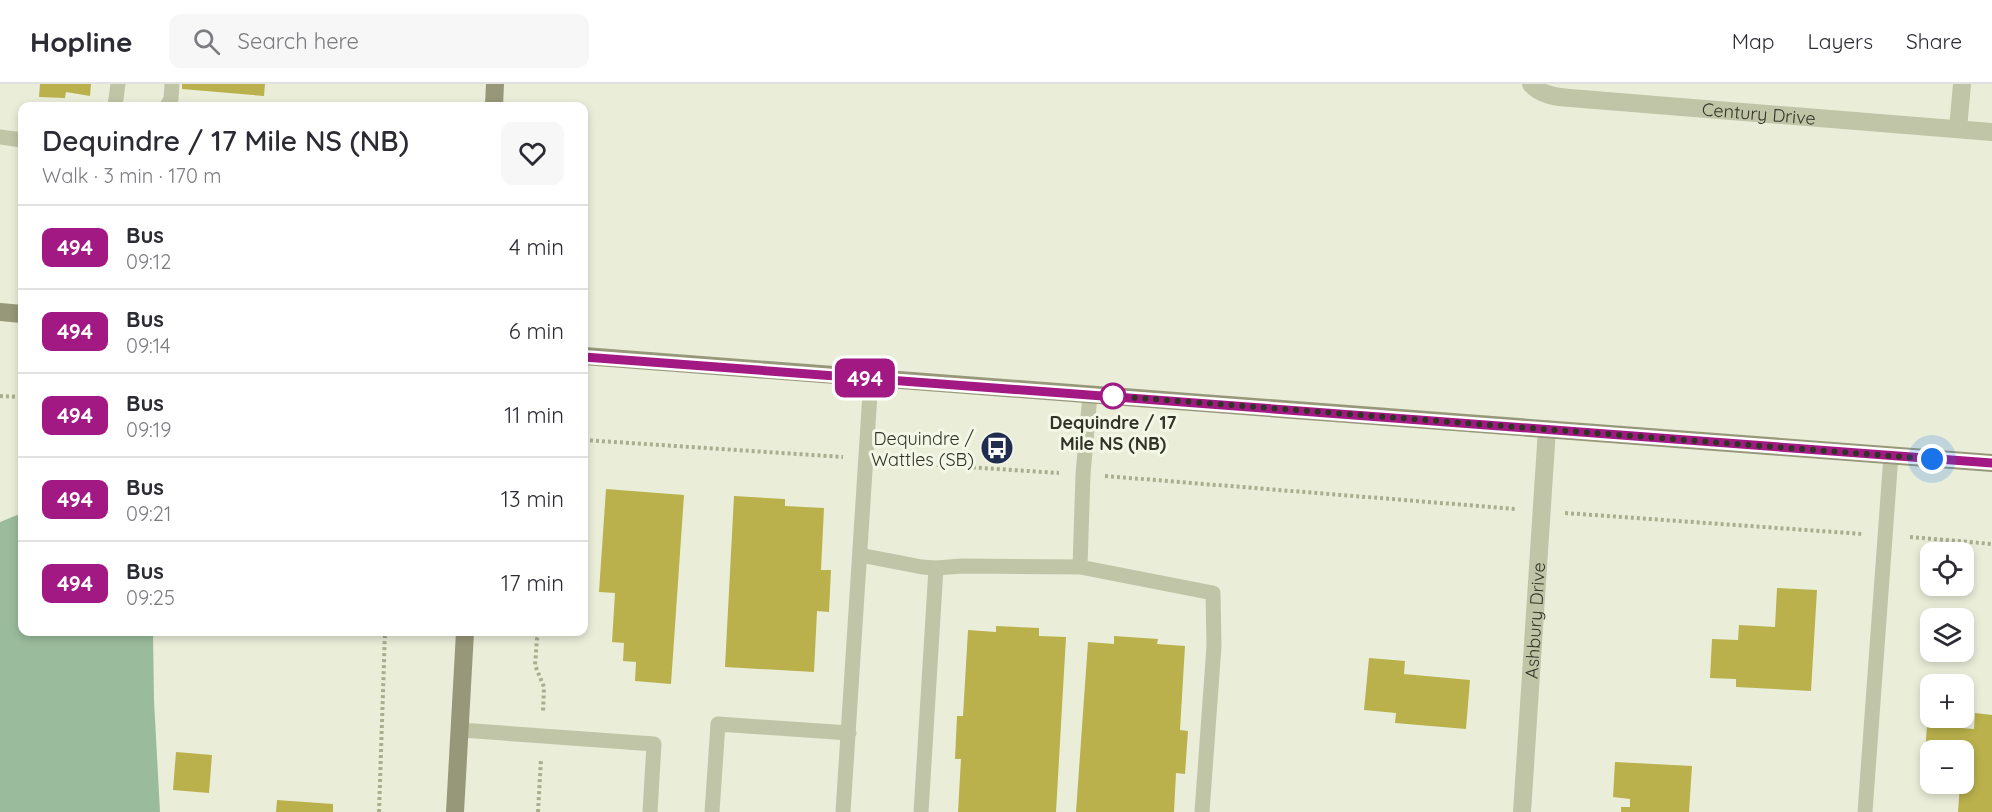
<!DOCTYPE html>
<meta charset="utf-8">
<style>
:root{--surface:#fff;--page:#f7f7f7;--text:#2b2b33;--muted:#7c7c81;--line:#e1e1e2}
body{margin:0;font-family:Quicksand,sans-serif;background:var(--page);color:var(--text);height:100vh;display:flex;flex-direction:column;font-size:22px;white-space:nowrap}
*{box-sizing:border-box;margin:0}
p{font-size:20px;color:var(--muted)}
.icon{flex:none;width:33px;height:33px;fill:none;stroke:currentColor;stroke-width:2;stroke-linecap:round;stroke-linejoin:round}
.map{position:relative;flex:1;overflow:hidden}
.side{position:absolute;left:18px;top:18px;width:570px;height:534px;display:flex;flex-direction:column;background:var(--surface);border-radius:12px;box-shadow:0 3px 9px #0003}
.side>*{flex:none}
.badge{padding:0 12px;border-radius:9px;font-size:21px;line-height:39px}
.buttons{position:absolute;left:1920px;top:458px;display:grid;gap:12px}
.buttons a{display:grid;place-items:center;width:54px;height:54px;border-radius:12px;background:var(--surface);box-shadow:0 3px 9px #0003;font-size:30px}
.you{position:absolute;width:30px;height:30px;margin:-15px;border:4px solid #fff;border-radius:50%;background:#1a73e8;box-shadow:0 0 0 9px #1a73e833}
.map>.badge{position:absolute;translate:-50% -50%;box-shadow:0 0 0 3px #fff}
.round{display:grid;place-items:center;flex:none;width:63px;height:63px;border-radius:12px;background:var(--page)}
.headline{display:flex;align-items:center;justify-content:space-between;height:102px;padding:0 24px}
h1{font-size:28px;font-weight:600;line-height:45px}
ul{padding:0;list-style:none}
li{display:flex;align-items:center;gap:18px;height:84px;padding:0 24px;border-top:2px solid var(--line)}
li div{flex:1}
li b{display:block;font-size:22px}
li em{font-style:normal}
li .badge{min-width:66px;font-weight:700;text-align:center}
header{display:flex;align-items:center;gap:36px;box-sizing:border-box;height:84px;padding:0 30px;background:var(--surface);border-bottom:2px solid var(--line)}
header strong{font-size:28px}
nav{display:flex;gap:33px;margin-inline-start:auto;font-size:21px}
.search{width:420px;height:54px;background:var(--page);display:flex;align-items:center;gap:15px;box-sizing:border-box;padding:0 21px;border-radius:12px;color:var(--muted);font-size:22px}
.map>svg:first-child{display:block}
.green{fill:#9bbc9c}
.building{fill:#bab14c}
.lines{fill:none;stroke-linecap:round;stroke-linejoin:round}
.path{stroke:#abad8f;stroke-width:4;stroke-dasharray:3 3;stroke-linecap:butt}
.lane{stroke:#c1c5a7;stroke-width:15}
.street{stroke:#c1c5a7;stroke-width:18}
.secondary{stroke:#979879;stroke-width:18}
.line-casing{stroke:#fff;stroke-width:14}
.line{stroke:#a31984;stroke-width:9}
.walk{stroke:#323227;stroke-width:6;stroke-dasharray:0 10.8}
.stop-dot{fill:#fff;stroke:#a31984;stroke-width:3}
.labels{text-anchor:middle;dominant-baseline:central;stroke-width:6;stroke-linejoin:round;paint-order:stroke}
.street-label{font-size:18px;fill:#323227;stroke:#f3f7e5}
.stop-label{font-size:18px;font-weight:bold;fill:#323227;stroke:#f3f7e5}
.poi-label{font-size:18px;fill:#323227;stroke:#f3f7e5;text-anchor:end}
</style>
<header>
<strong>Hopline</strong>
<div class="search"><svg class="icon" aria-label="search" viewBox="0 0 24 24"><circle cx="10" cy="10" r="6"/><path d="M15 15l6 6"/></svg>Search here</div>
<nav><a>Map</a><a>Layers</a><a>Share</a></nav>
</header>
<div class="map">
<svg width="1992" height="728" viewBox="0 0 1992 728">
<rect width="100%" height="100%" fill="#eaeed9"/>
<path class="green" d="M22,429V548H153L154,616L160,728H0V438Z"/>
<path class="building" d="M40,0H91L90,12L66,8L65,14L39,13Z
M182,0H265L264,12L182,5Z
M606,405L684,411L671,600L635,597L636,578L623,577L624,559L612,558L615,509L599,508Z
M734,412L785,415V422L824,424L821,486H831L829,528L817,527L814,588L725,583Z
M1777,504L1817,506L1811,607L1736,603V595L1710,594L1712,555L1738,556L1739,541L1775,543Z
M996,542L1039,544V552L1066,553L1056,728H958L961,675H955L957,632H963L968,546L996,548Z
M1114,552L1158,555L1157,560L1185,562L1180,646L1188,647L1185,690L1176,689L1174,728H1076L1088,558L1114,560Z
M1369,574L1405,577L1404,590L1470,596L1466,645L1395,639L1396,629L1364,626Z
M1975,629L1992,631V728H1958L1960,699H1964V666H1930V685H1924L1927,641L1974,645Z
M176,668L212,671L209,709L173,706Z
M1615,678L1692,682L1689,728H1621V723H1630V715L1613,713Z
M277,716L333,720V728H276Z"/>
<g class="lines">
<path class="path" d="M0,312L22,313
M584,356L843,373
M889,378L1059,389
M1105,392L1516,425
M1565,429L1863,450
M1910,453L1992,460
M540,548L537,555L535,581L544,603L543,628
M379,728L385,548
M538,728L541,675"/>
<path class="lane" d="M115,22L118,0
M167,22L171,15L172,0
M0,53L22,56
M860,471L922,483L936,484
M1080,483L1083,390L1090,311
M461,646L654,660L650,728
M712,728L718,640L849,649
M843,728L871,294
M921,728L936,484L962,482L1080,483L1213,509L1214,562L1202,728
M1865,728L1891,371"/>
<g class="street">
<path id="s1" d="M1531,0C1540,11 1557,13 1570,14L1992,48"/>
<path d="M1958,45L1962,0"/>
<path id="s2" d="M1522,728L1547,345"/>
</g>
<path class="secondary" d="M494,22L495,0
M0,228L22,230
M584,272L1992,379
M455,728L465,548"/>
</g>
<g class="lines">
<g class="line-casing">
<path id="line" d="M584,273L1992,379"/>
</g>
<use href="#line" class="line"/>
<path class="walk" d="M1113,312L1932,375"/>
</g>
<defs>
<g id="bus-disc" transform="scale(1.725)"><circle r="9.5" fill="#212d4f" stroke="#f3f7e5"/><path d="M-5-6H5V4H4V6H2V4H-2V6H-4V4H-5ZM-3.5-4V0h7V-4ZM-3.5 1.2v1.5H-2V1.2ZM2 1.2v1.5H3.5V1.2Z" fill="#fff"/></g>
</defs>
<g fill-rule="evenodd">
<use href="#bus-disc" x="997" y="364"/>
</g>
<circle class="stop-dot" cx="1113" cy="312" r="12"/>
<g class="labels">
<g class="street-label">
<text stroke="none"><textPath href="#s1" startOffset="232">Century Drive</textPath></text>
<text stroke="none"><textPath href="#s2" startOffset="192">Ashbury Drive</textPath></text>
</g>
<g class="stop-label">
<text x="1113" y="338">Dequindre / 17<tspan x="1113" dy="21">Mile NS (NB)</tspan></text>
</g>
<g class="poi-label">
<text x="974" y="354">Dequindre /<tspan x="974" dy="21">Wattles (SB)</tspan></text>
</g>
</g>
</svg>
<div class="buttons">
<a><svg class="icon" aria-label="locate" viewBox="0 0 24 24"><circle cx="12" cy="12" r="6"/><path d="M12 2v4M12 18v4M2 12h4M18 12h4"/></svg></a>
<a><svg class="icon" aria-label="layers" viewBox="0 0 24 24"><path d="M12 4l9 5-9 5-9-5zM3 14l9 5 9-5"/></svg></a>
<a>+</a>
<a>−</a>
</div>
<div class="you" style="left:1932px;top:375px"></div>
<b class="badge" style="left:865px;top:294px;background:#a31984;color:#fff">494</b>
<section class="side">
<div class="headline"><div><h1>Dequindre / 17 Mile NS (NB)</h1><p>Walk · 3 min · 170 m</p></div><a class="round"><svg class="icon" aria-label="heart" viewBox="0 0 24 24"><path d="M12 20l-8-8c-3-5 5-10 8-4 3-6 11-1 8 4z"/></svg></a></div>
<ul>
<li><span class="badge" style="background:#a31984;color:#fff">494</span><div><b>Bus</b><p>09:12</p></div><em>4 min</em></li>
<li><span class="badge" style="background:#a31984;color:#fff">494</span><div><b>Bus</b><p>09:14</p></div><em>6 min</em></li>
<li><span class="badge" style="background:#a31984;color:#fff">494</span><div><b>Bus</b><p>09:19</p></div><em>11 min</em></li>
<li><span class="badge" style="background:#a31984;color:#fff">494</span><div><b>Bus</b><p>09:21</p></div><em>13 min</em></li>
<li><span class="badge" style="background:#a31984;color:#fff">494</span><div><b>Bus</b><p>09:25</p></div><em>17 min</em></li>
</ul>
</section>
</div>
